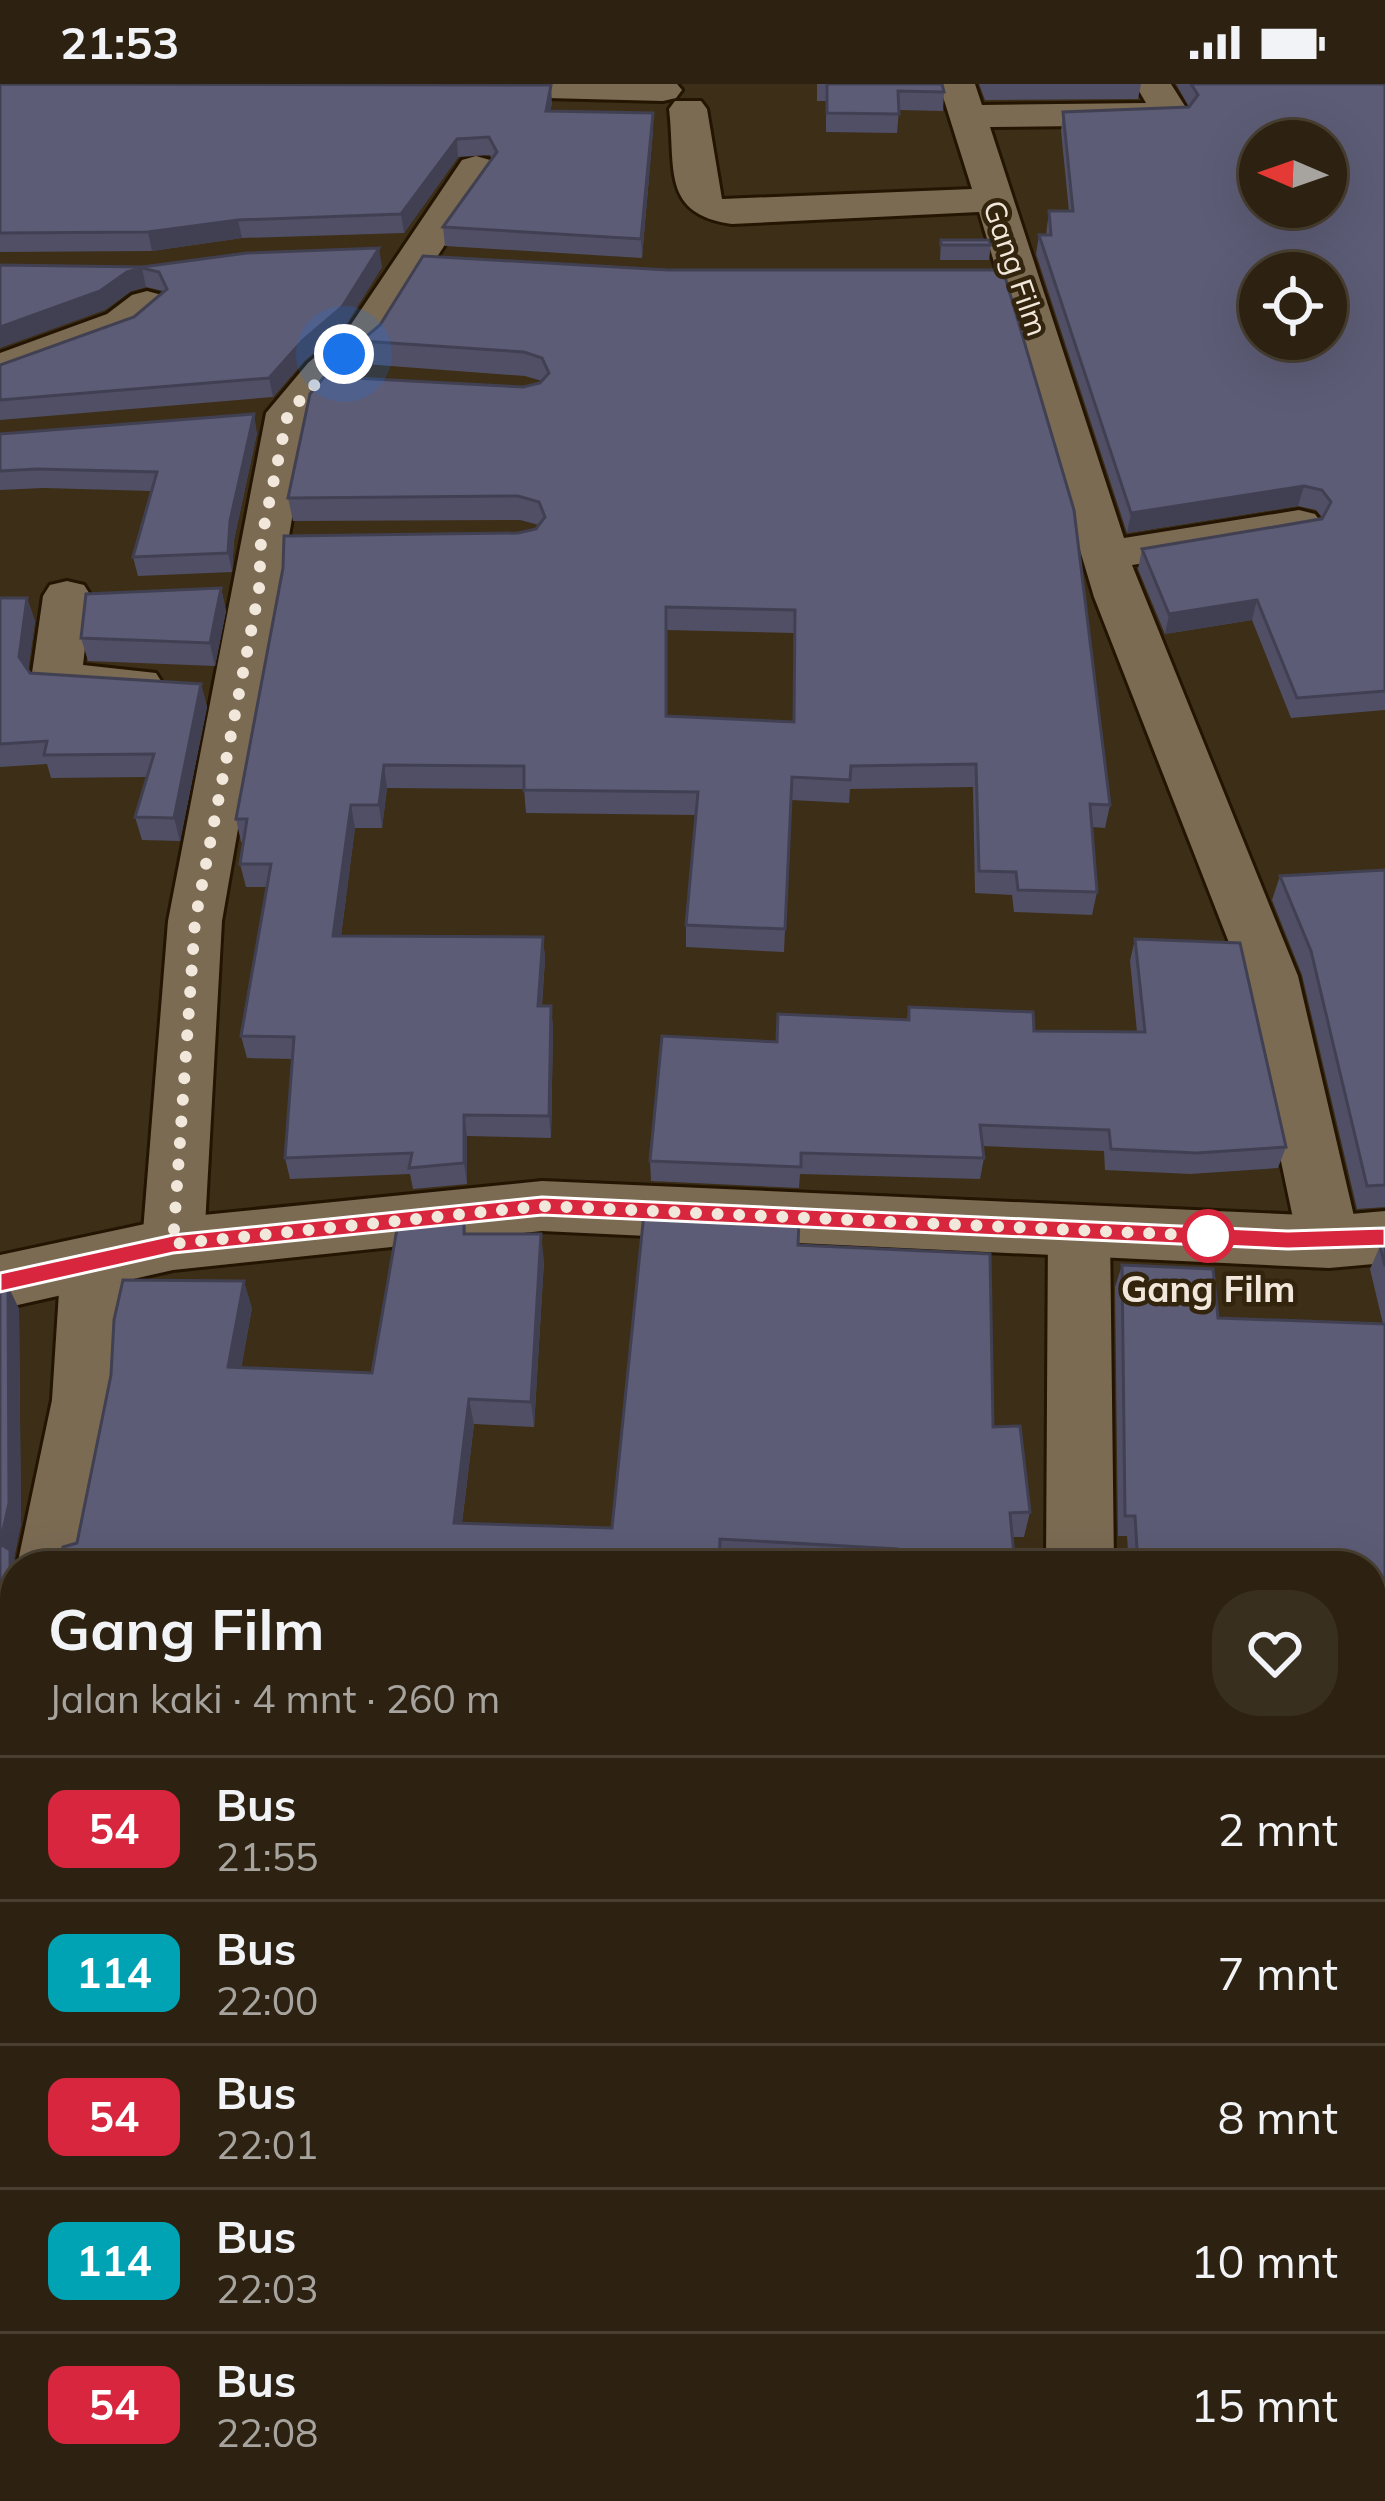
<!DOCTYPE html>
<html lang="id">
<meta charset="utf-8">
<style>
:root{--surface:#2d2211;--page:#392f1f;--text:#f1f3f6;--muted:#a7a49f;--line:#483f31}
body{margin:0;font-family:Mulish,sans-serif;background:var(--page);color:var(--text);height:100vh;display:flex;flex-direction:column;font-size:45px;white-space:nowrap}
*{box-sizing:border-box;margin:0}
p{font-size:39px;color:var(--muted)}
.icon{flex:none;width:66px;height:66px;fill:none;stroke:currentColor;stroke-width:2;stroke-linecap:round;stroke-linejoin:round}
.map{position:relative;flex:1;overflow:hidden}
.drawer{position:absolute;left:0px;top:1467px;width:1386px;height:951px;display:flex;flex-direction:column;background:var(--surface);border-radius:48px 48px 0 0;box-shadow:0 12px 48px #0002,0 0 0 3px var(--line)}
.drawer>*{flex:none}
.badge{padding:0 24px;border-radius:18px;font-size:42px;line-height:78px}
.needle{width:78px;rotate:272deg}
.fabs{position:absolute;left:1239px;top:36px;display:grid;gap:24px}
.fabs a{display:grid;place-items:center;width:108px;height:108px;border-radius:50%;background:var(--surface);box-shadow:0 12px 48px #0002,0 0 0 3px var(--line);font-size:60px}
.you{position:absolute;width:60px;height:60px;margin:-30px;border:9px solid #fff;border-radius:50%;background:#1a73e8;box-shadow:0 0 0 18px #1a73e833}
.map>.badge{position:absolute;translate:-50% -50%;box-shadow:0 0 0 6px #fff}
.round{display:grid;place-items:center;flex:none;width:126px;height:126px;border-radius:48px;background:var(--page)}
.overview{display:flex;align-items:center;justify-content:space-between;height:204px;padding:0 48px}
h1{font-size:57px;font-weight:700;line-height:90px}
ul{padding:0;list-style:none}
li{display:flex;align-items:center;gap:36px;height:144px;padding:0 48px;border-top:3px solid var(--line)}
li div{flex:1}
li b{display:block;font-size:45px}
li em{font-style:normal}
li .badge{min-width:132px;font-weight:700;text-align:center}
.status{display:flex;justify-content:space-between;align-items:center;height:84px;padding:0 60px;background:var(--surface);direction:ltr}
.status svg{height:33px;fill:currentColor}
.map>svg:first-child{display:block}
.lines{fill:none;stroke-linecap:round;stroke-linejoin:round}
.minor-casing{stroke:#231501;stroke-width:6}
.secondary-casing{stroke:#231501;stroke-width:6}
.minor{fill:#7c6b53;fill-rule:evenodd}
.secondary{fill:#7c6b53;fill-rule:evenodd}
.wall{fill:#504f65;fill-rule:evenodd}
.shaded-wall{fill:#414053}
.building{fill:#5d5c76;stroke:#414053;stroke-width:3;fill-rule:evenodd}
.line{fill:#d7263d;stroke:#fff;stroke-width:3}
.walk{stroke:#f1e7da;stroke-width:12;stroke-dasharray:0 21.6}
.stop-dot{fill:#fff;stroke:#d7263d;stroke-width:6}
.labels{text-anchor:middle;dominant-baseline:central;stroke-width:9;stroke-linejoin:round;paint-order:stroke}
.far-street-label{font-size:30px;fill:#f1e7da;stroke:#32240d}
.stop-label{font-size:36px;font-weight:bold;fill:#f1e7da;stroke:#32240d}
</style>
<div class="status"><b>21:53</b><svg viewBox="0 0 49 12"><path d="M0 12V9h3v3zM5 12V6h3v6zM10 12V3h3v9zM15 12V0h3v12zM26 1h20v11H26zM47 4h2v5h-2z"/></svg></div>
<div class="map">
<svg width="1385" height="2417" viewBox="0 0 1385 2417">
<rect width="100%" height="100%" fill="#3c2e17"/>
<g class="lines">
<g class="minor-casing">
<path id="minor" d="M406,0H677L682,6L676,14L663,17L424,11L411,8Z
M939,0H975L982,21L1146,19L1135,0H1171L1190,30L1184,38L1171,41L990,43L1124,454L1299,426L1315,430L1322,440L1315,450L1299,454L1132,481L1298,892L1360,1158L1351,1176L1329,1183L1307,1176L1298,1158L1242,892L1094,513L979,128L732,140C661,130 676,85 669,25L675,17H701L707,25L722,115L972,105Z
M476,72L490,76L495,84L379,262L338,297L310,331L222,837L204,1160L195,1178L173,1185L151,1178L142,1160L168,837L266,329L308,279L348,245L462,76Z
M147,207L162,211L168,220L137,248L0,297V269L107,230L132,211Z
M67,497L84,501L91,512L83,581L156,589L163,600L156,611L138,616L38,607L31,596L43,512L50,501Z
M1079,1122L1101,1130L1110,1147L1114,1482H1046L1048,1147L1057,1130Z
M92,1152L114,1159L123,1177L118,1316L85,1482H17L52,1316L61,1177L70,1159Z
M15,1639V1778L0,1784V1645Z
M1385,2021V2103L1371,2106V2024Z
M0,2215H15V2301H0Z"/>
</g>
<g class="secondary-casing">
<path id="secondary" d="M542,1097L1329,1132L1385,1127V1179L1329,1184L542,1147L173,1186L0,1225V1171L173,1134Z"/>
</g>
<use href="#minor" class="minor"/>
<use href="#secondary" class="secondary"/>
</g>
<path class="wall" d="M0,0L552,19L550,27L653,29V47L642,174L445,162L443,143L492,75L490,71L458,73L404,149L242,154L152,167L0,168Z
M817,0H942L944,8L943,27L899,26L897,49L826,48V17H817Z
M979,0H1141L1138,15L985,16Z
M1176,0H1385V626L1291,634L1252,536L1165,550L1138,485L1142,465L1322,433L1316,426L1298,422L1127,449L1036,170L1039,151H1046L1049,127H1069L1061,47L1063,28L1189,23Z
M941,156L991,161L989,176H940Z
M423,172L1110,721L1105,744L1092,743L1097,808L1092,831L1014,828L1012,811L975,809L973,703L850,705L849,719L791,716L784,868L686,863V841L696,731L526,729L524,705L387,704L382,744H355L341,852L543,853L545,875L542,922H551L553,945L551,1054L467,1052V1100L413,1105L410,1090L290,1095L285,1074L292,975L247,974L241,952L267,803H246L240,780L244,758H241L236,735L518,449L536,445L539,441L520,436L293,437L288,414L354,294L523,303L540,299L542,297L525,292L364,280L361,257L380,241ZM666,546L794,549L793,638L666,632Z
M142,183H382L345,242L305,276L273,313L0,336V281L134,233L163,207L146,203L131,207L105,226Z
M257,349L234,456L232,488L138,492L133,473L152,407L43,404L0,406V350Z
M221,504L226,527L215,582L88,577L81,554Z
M0,514H27L35,537L28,585L30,589L201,600L207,623L180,757L142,756L135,733L147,693L51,694L47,680L0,683Z
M1385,786V1123L1357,1125L1302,891L1272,816L1280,792Z
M1135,855L1286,1063L1278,1084L1190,1090L1105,1086L1104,1067L982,1062L984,1074L980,1095L800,1090L799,1104L651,1097L650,1077L777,958L907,936L909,923L1034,947L1137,948L1130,877Z
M464,1132L466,1150L544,1177L534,1343L474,1340L462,1439L612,1444L798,1161L993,1343L1030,1428L1024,1453H1012L1015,1482H767L77,1459L252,1224L241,1284L372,1289Z
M1385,1161V1981L1371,1980V1482H1129L1127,1452H1118L1115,1203L1122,1181L1218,1234L1383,1240L1370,1185L1380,1162Z
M8,1202L19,1225L21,1440L14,1474L19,1482H15V1573L0,1572V1204Z"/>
<path class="shaded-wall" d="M551,1L552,19L547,45L546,27Z
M653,29V47L642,174L641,155Z
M457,55L458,73L404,149L401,130Z
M238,136L242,154L152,167L148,148Z
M379,164L382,183L345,242L305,276L273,313L269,294Z
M142,184L146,203L131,207L105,226L0,264V243L127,188Z
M254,330L257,349L234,456L232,488L228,469L230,437Z
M1304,402L1298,422L1127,449L1131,429Z
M221,504L226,527L215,582L210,559Z
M27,514L35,537L27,595L19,573Z
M1257,516L1252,536L1165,550L1169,530Z
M201,600L207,623L180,757L174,734Z
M384,681L387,704L382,744L379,721Z
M351,721L355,744L338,874L333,852Z
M543,853L545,875L540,944L538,922Z
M551,922L553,945L551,1054L549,1032Z
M464,1031L467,1052V1100L464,1079Z
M541,1150L544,1177L534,1343L531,1318Z
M244,1197L252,1224L237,1309L228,1283Z
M8,1202L19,1225L21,1440L14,1474L19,1482H15V1561L10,1553L0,1460Z
M469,1315L474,1340L459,1463L454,1439Z
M228,2403H238L236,2417H226Z"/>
<path class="building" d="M0,0L551,1L546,27L653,29L641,155L443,143L497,68L489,53L457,55L401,130L238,136L148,148L0,149Z
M827,0H942L944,8L898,7L899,30L827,29Z
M1191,0H1385V607L1297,614L1257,516L1169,530L1142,465L1322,435L1331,418L1322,406L1304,402L1131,429L1039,151H1051L1049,127H1073L1063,28L1189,23L1198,11ZM1260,57H1326V123H1260ZM1260,189H1326V255H1260Z
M941,156H989L991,161H941Z
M379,164L342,223L302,257L269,294L0,316V281L134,233L167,205L159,188L142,184L127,188L100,207L0,243V181L142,183L247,169Z
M423,172L668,186H1003L1074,426L1110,721L1090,720L1097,808L1018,806L1016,788L979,787L976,680L851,682L850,696L792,693L785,845L686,841L698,708L524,706V682L384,681L379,721H351L333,852L543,853L538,922H551L549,1032L464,1031V1079L409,1084L412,1069L285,1074L294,953L241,952L271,780H240L247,735H236L283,484L284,452L518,449L536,445L545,433L539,418L518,412L288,414L310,310L329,287L354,294L523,303L540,299L549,289L542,274L524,268L361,257L380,241ZM666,523L795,526L794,638L666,632Z
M254,330L230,437L228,469L133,473L157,388L37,385L0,387V350Z
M221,504L210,559L81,554L86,510Z
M0,514H27L19,573L30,589L201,600L174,734L135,733L154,670L44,671L47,657L0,660Z
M1385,786V1101L1367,1102L1311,867L1280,792Z
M1135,855L1240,859L1286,1063L1197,1069L1111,1065L1109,1046L980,1041L984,1074L801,1069V1083L650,1077L662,952L777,958L778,930L909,936V923L1033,928L1034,947L1145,948Z
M644,1129L799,1136L798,1161L990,1170L993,1343L1020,1342L1030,1428L1010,1429L1015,1482H898L897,1465L720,1455L719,1482H58L63,1463L77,1459L111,1291L114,1236L123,1196L244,1197L228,1283L372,1289L398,1139L464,1132V1150H541L531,1318L469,1315L454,1439L612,1444Z
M1385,1161V1182L1380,1162Z
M1122,1181L1213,1185L1218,1234L1385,1240V1967L1371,1966V1482H1138L1135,1432H1125Z
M8,1202L9,1419L0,1460L10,1466V1553H0V1204Z
M1371,2240L1385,2241V2417H759L760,2403H1371Z
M6,2273H15V2403H228L226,2417H0V2297H4Z
M494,2403H625V2417H494Z"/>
<path class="line" d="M542,1113L1288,1147L1385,1144V1162L1288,1165L542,1131L173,1169L0,1208V1189L173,1151Z"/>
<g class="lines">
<path class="walk" d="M344,270L288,329L261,457L259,506L195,837L173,1160L542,1122L1208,1152"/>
</g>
<circle class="stop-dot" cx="1208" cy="1152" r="24"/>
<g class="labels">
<g class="far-street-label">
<text transform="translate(1016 184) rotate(71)">Gang Film</text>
</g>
<g class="stop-label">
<text x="1208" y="1204">Gang Film</text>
</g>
</g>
</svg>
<div class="fabs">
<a><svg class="needle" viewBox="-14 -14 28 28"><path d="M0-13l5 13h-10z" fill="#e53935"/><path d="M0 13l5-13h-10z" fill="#a7a49f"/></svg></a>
<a><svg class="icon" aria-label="locate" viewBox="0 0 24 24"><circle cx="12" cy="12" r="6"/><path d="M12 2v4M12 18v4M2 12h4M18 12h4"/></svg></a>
</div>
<div class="you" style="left:344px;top:270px"></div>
<section class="drawer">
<div class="overview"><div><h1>Gang Film</h1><p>Jalan kaki · 4 mnt · 260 m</p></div><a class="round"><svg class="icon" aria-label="heart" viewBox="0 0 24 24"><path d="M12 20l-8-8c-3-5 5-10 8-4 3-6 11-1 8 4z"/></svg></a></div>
<ul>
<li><span class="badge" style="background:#d7263d;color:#fff">54</span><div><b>Bus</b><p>21:55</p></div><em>2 mnt</em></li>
<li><span class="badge" style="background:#00a3b4;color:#fff">114</span><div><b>Bus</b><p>22:00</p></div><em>7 mnt</em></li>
<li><span class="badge" style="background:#d7263d;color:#fff">54</span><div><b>Bus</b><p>22:01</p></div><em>8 mnt</em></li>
<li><span class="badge" style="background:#00a3b4;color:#fff">114</span><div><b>Bus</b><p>22:03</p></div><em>10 mnt</em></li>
<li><span class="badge" style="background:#d7263d;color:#fff">54</span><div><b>Bus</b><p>22:08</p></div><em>15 mnt</em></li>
</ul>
</section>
</div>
